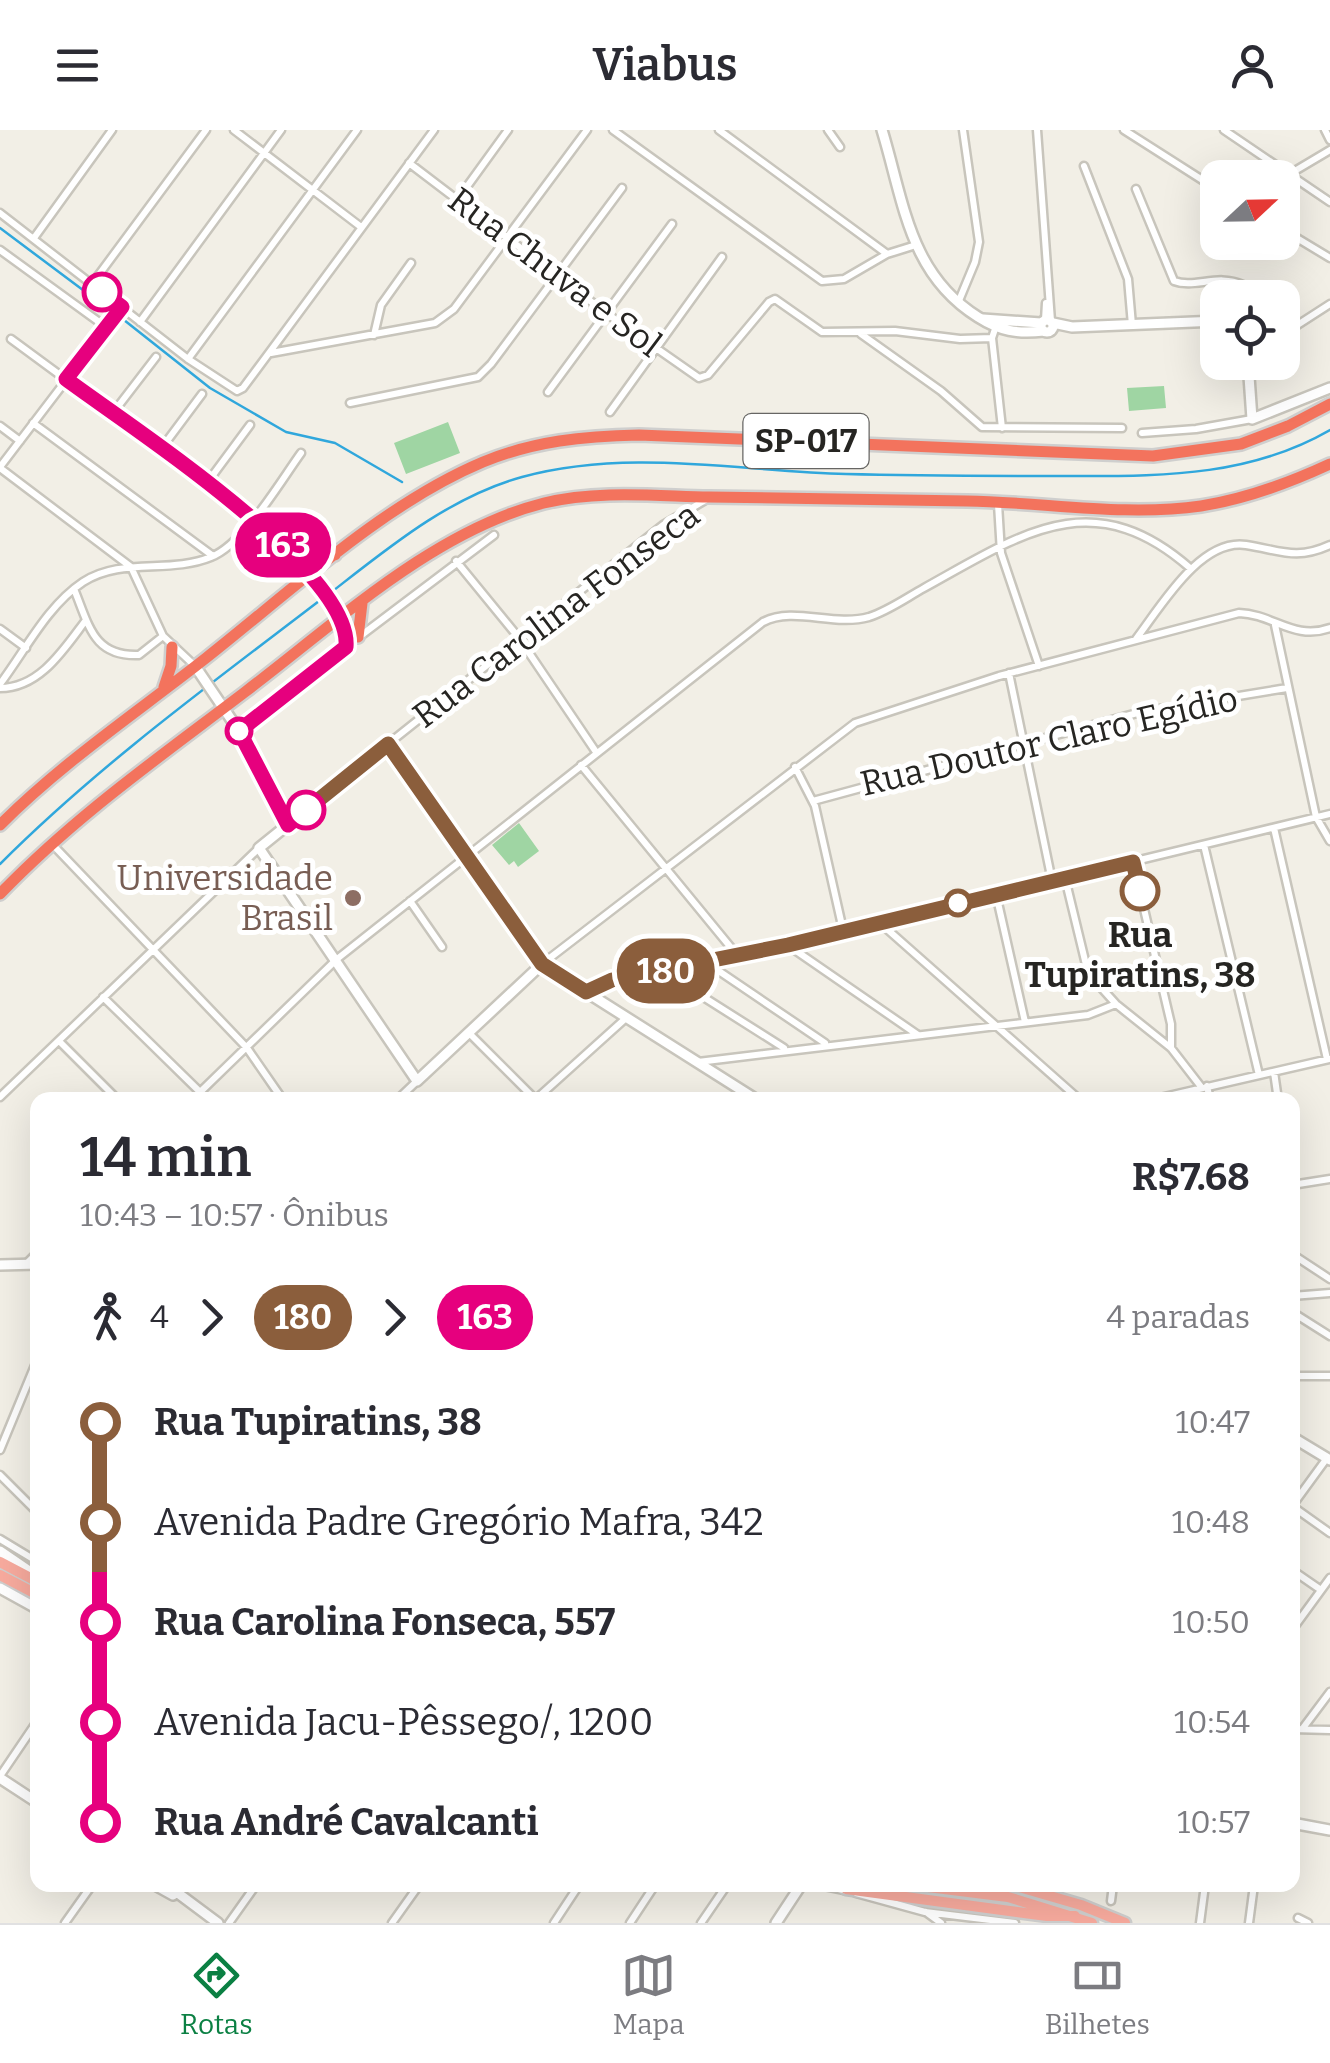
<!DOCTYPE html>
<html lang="pt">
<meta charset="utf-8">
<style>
:root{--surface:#fff;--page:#f7f7f7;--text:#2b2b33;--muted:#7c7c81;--line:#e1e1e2;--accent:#0b8043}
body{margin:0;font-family:Bitter,serif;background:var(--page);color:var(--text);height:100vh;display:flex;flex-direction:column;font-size:38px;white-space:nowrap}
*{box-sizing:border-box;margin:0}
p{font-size:32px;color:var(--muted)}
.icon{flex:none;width:55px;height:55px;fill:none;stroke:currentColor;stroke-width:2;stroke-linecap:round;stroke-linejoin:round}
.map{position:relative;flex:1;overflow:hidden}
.drawer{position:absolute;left:30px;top:962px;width:1270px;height:800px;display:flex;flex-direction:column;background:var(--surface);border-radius:20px;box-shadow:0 10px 40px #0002}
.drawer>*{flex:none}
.badge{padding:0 20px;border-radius:32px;font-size:35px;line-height:65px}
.needle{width:65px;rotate:68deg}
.tools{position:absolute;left:1200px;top:30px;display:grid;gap:20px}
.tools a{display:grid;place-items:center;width:100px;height:100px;border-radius:20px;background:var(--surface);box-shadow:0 10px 40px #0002;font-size:50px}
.map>.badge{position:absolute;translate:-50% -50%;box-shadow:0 0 0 5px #fff}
.legs{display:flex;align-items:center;gap:15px;height:110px;padding:0 50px;font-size:32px}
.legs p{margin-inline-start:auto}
.overview{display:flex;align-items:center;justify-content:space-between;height:170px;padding:0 50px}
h1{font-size:55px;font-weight:600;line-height:75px}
ul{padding:0 50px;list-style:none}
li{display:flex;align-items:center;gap:35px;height:100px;font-size:38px}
li i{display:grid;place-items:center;width:15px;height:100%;margin:0 12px;background:currentColor}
li i::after{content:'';width:25px;height:25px;margin:-12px;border:8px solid;border-radius:50%;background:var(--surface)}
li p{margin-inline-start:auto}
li:first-child i{background:linear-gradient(#0000 50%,currentColor 0)}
li:last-child i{background:linear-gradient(currentColor 50%,#0000 0)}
header{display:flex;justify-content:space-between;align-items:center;height:130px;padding:0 50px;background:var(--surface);font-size:45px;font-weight:600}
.tab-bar{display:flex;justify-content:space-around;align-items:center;height:140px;border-top:2px solid var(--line);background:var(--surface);font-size:28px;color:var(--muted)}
.tab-bar a{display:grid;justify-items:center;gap:5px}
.tab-bar .active{color:var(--accent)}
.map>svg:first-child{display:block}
.green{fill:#9fd5a3}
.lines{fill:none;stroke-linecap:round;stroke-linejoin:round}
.stream{stroke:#30a7dc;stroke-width:2.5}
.street-casing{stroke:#c8c5bc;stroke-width:11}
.secondary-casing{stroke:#c8c5bc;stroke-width:14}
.primary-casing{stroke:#cfcfce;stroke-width:15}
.highway-casing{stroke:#cfcfce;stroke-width:16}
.street{stroke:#fff;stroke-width:6}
.secondary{stroke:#fff;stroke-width:9}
.primary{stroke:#f8ab9e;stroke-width:10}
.highway{stroke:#f3735d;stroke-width:11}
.line-1-casing{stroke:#fff;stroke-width:22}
.line-2-casing{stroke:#fff;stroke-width:22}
.line-1{stroke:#8b5e3c;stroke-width:15}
.line-2{stroke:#e6007e;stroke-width:15}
.stop-2-dot{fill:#fff;stroke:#e6007e;stroke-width:5}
.stop-1-dot{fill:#fff;stroke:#8b5e3c;stroke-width:5}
.education-dot{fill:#8d6e63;stroke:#fff;stroke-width:4}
.labels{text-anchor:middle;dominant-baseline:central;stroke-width:10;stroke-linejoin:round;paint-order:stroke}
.shield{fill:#fff;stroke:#676664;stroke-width:2.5}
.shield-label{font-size:32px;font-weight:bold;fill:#262522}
.street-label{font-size:35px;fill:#262522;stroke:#fff}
.education-label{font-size:35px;fill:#785e54;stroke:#fff;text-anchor:end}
.stop-label{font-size:35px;font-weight:bold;fill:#262522;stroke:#fff}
</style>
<header><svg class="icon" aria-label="menu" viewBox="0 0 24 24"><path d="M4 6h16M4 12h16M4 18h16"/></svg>Viabus<svg class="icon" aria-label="person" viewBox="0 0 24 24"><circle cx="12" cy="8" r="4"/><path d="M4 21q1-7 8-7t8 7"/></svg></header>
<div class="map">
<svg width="1330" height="1793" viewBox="0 0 1330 1793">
<rect width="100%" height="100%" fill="#f2efe6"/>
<path class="green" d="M1164,256L1166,278L1129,281L1127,258Z
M448,292L460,323L406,344L394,313Z
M519,693L539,721L518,737L514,731L509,735L492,715Z"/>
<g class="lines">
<path class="stream" d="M0,98L111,181
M124,190L210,258L286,302L335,313L402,352
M329,464C388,418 449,367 522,347C629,318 738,341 846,344C924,346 1003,346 1081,346C1169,346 1252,345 1330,300
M0,734C99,635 212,553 323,468"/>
<g class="street-casing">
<path id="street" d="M234,0L361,97
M613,0L822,151L844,149L887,124L916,115
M719,0L887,124
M828,0L840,17
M1037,0L1051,191
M1124,0L1218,60
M1224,0L1330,72
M1325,0L1330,10
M409,33L606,183L699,248L708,245L769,172L775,169L822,202L895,201L960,209L992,208L997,193
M1084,36L1128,149L1132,195
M1288,45L1330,20
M1136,59L1174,151C1195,159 1217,143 1243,155L1248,168
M458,69L508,0
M0,83L188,229L237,261L243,258L269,223L434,0
M1282,99L1330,128
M34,108L112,0
M0,120L106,197
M92,154L206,0
M958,173L975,132L979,112L963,0
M1045,190L1046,173
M140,192L281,0
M861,204L941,261L982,297L1122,298
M374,205L381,175L411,133
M1282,205L1330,174
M992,208L1002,298
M11,209L254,388L309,445
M271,223L435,193L454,179L587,0
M188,229L357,0
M548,262L672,94
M350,273L478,247L491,234L622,58
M610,282L722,127
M113,283L156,227
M33,293L213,426
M0,296L20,311
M1142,303L1196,299L1252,289
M161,319L202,264
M0,337L122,177
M0,338L131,437L163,506L195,536
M207,353L250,295
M998,374L1001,423L1039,536
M456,431L519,508L596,622
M74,459C89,495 93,527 139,525L163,506
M1275,495L1316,687L1330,711
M0,499L26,518
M359,507L494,405
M1136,509C1160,478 1200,408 1246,415C1280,420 1295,431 1330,415
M1009,543L1052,751
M0,554C25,521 47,476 83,452C121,427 170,444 211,427C244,414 280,352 301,323
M0,558C40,558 64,519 86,490
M388,614L663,395L707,369
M581,635L737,825
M795,637L815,676L843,800
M813,671L1141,582L1287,558
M1274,698L1327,929
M53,715L247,918L283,970
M1204,715L1259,945
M1133,732L1171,894V918
M1065,748L1088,843L1116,874L1171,918L1202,958
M996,764L1025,892
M410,771L442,817
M879,792L1080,970
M789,816L918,905
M707,833L825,913
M542,834L855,593L999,546L1239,483C1273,484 1294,511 1330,498
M664,842L784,918
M586,863L612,850L788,815L1330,684
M103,867L200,962
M469,903L536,970
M59,911L118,970
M698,932L1088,885L1116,874
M1274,942L1278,970
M1207,956L1210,970
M0,967L259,718
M192,970L337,829L763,492C794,476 833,497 869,487C888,481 906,468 924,458C1020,405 1092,352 1190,438
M397,970L417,951
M535,970L626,888
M1151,970L1329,929
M1292,1055L1330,1049
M1292,1124L1330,1149
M27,1133L38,1122
M1292,1166L1330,1163
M1292,1182L1330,1206
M1292,1246H1330
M0,1320L38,1228
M0,1345L38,1383
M1292,1376L1327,1328
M1292,1376L1330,1403
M0,1409L38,1432
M1292,1440L1321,1460
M1292,1500L1330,1448
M1303,1598L1330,1562
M1292,1599L1330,1600
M0,1646L38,1590
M856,1763L925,1782L1015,1793
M1111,1771L1113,1755
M926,1782L941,1793
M1298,1788L1308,1793
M65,1793L92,1755
M229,1793L256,1755
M392,1793L419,1755
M554,1793L579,1755
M630,1793L655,1755
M701,1793L727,1755
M1200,1793L1205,1755
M1249,1793L1254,1755"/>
</g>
<g class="secondary-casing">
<path id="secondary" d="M882,0C904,72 909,144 978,187C1000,201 1017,204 1044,201
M983,189L1041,193
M1041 196a6 6 0 1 1 12 0a6 6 0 1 1-12 0Z
M1053,193L1072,197L1218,191
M1248,232L1252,289L1330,258
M195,536L239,601L288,695
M239,601L346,517L344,493L310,446
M542,834L417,951L259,718L388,614L542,834L757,970
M0,1135L38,1134
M1292,1307L1330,1330
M0,1421L38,1447
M0,1458L38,1479
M0,1648L38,1673
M1292,1693L1330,1700
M155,1755L173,1765
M167,1755L218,1793
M826,1755L846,1759
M776,1793L801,1755"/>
</g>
<g class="primary-casing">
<path id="primary" d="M0,1432L38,1452
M0,1445L38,1465
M912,1755L1008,1767L1092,1793
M1012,1755L1081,1775L1125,1793
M846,1759L1047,1786H1075"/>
</g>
<g class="highway-casing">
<path id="highway" d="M287,419L335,425
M358,507L362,473
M164,557L171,536L172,517
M0,695C63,632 136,583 206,528C291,461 383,374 483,332C534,311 584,306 639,305L1153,326L1241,314L1288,296L1330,274
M0,764C74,687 161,626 245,562C335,494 433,401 544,373C598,360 655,366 709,367C795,368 881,370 967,371C1044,372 1124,387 1201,376C1246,369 1289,353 1330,334"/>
</g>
<use href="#street" class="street"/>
<use href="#secondary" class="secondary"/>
<use href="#primary" class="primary"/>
<use href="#highway" class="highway"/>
</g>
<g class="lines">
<g class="line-1-casing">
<path id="line-1" d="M306,680L388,614L542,834L586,862L612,850L788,815L1133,732L1140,761"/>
</g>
<g class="line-2-casing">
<path id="line-2" d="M102,162L122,177L66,249C126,294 353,440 346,517L239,601L288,695L306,680"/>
</g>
<use href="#line-1" class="line-1"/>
<use href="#line-2" class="line-2"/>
</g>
<g class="stop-2-dot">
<circle cx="102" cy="162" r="18"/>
<circle cx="239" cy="601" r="12"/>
<circle cx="306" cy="680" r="18"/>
</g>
<g class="stop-1-dot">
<circle cx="1140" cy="761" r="18"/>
<circle cx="958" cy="773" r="12"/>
</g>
<circle class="education-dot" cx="353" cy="768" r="10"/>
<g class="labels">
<rect class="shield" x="743.5" y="284" width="125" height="54" rx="8"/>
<g class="shield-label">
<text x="806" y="311">SP-017</text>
</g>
<g class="street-label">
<text transform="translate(555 142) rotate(37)">Rua Chuva e Sol</text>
<text transform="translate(556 485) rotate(-37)">Rua Carolina Fonseca</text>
<text transform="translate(1049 611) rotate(-13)">Rua Doutor Claro Egídio</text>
</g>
<g class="education-label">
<text x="333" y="748">Universidade<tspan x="333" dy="40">Brasil</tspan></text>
</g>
<g class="stop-label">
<text x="1140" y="805">Rua<tspan x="1140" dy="40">Tupiratins, 38</tspan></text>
</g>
</g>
</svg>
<div class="tools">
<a><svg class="needle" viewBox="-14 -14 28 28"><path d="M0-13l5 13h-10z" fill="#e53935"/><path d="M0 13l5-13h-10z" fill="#7c7c81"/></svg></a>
<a><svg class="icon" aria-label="locate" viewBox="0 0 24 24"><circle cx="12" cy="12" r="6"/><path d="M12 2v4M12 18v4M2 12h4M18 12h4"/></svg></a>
</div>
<b class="badge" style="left:666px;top:841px;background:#8b5e3c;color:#fff">180</b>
<b class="badge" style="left:283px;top:415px;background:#e6007e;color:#fff">163</b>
<section class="drawer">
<div class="overview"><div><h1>14 min</h1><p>10:43 – 10:57 · Ônibus</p></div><b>R$7.68</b></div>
<div class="legs"><svg class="icon" aria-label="walk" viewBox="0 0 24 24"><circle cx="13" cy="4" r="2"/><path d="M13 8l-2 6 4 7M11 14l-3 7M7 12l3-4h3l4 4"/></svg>4<svg class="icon" aria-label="forward" viewBox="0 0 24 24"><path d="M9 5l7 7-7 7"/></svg><b class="badge" style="background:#8b5e3c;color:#fff">180</b><svg class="icon" aria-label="forward" viewBox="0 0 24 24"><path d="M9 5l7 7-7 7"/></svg><b class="badge" style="background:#e6007e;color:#fff">163</b><p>4 paradas</p></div>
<ul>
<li><i style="color:#8b5e3c"></i><b>Rua Tupiratins, 38</b><p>10:47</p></li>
<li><i style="color:#8b5e3c"></i><span>Avenida Padre Gregório Mafra, 342</span><p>10:48</p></li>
<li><i style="color:#e6007e"></i><b>Rua Carolina Fonseca, 557</b><p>10:50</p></li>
<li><i style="color:#e6007e"></i><span>Avenida Jacu-Pêssego/, 1200</span><p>10:54</p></li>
<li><i style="color:#e6007e"></i><b>Rua André Cavalcanti</b><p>10:57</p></li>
</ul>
</section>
</div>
<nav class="tab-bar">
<a class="active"><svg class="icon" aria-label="directions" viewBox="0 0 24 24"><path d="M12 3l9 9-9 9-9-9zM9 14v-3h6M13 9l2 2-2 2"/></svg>Rotas</a>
<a><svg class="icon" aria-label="map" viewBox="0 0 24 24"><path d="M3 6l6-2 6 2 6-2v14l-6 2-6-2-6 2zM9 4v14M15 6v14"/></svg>Mapa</a>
<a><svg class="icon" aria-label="tickets" viewBox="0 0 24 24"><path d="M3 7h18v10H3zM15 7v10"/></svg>Bilhetes</a>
</nav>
